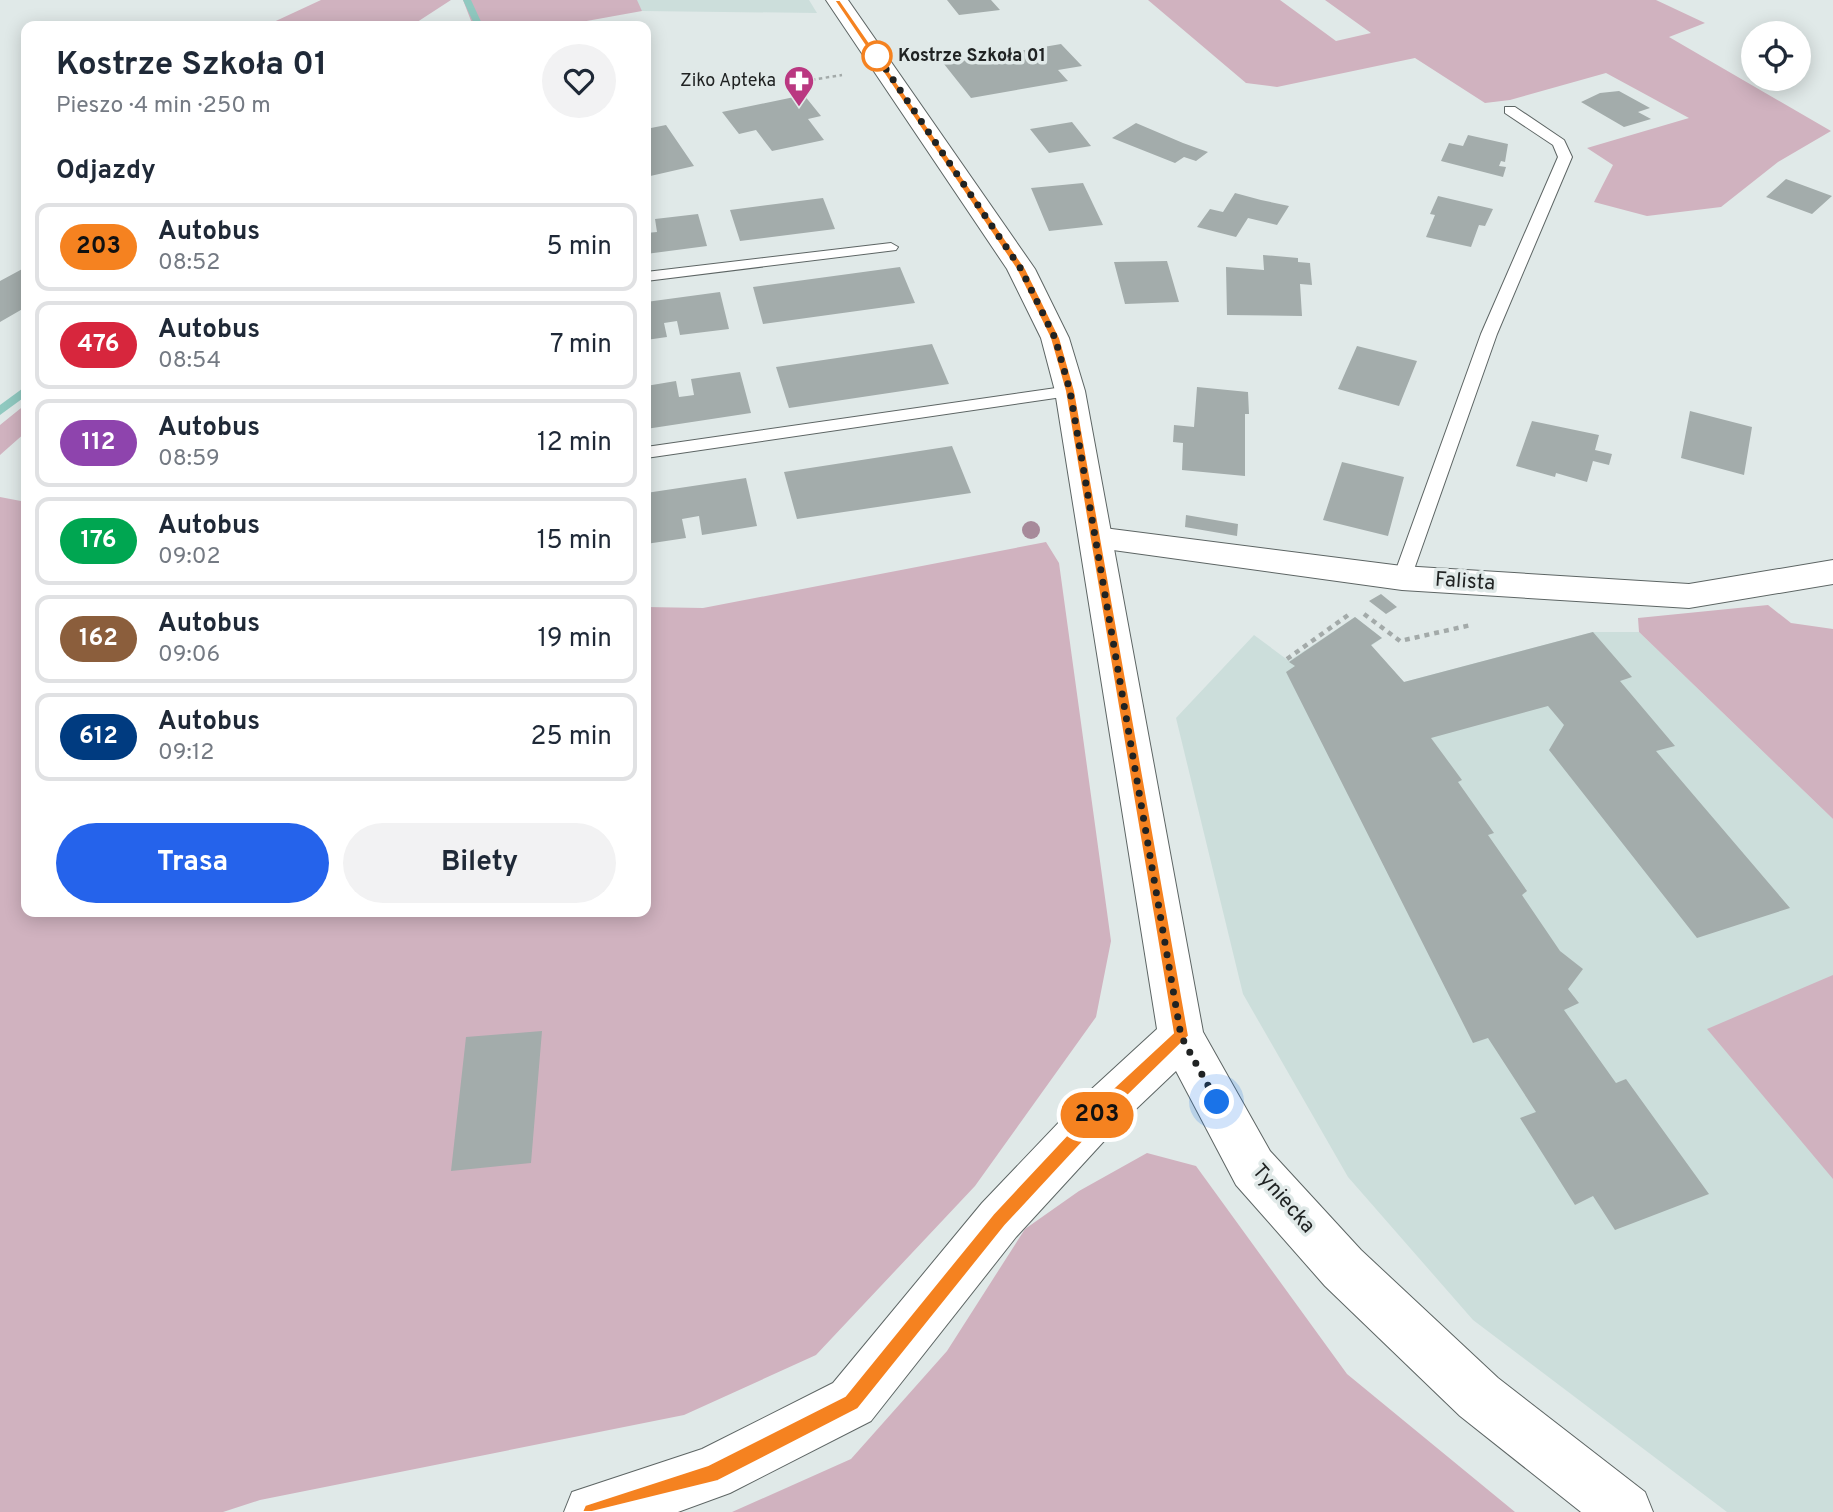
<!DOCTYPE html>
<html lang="pl">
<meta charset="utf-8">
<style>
:root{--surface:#fff;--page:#f2f2f3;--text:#1f2937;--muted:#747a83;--line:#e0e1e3;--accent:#2563eb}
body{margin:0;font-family:Overpass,sans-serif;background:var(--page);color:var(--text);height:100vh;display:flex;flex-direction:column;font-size:26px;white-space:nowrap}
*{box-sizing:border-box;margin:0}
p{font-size:23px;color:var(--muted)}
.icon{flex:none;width:38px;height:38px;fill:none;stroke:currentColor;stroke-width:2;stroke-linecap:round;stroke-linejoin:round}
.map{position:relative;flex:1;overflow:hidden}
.details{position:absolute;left:21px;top:21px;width:630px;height:896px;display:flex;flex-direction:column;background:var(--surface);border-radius:14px;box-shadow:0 4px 18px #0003}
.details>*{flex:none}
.badge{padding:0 14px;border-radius:23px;font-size:24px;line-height:46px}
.fabs{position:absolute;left:1741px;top:21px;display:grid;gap:14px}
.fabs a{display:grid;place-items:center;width:70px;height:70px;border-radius:50%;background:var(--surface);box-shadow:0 4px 18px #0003;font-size:35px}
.you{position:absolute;width:35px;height:35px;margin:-18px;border:5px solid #fff;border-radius:50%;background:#1a73e8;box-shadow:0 0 0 10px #1a73e833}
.map>.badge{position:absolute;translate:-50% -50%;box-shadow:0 0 0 4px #fff}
h2{padding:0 35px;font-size:26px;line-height:63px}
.round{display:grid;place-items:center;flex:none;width:74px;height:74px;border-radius:37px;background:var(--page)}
.summary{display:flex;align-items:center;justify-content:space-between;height:119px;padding:0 35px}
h1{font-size:33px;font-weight:700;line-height:52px}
.button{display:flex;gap:14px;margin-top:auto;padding:14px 35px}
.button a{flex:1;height:80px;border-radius:42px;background:var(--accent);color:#fff;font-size:28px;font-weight:700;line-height:80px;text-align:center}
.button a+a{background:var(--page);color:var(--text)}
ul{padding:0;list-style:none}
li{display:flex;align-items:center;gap:21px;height:88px;margin:0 14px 10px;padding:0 21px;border:4px solid var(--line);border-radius:14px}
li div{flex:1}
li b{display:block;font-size:26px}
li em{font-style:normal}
li .badge{min-width:77px;font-weight:700;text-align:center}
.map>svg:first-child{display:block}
.built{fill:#ccdedb}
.green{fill:#d0b2bf}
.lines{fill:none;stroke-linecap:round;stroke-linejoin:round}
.stream{fill:#90c9c0;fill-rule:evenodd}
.building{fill:#a3acab}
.service-casing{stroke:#5d6564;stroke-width:2}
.minor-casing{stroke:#5d6564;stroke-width:2}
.tertiary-casing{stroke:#5d6564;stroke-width:2}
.path-far1{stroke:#a3aaa9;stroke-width:2.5;stroke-dasharray:3.5 3.5;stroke-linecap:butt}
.path{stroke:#a3aaa9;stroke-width:4.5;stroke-dasharray:5 5;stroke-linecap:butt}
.service{fill:#fff;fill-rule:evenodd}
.minor{fill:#fff;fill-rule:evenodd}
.tertiary{fill:#fff;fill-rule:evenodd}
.tree{fill:#a78a9a}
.line{fill:#f58220;stroke:#fff;stroke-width:2}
.walk{stroke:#202323;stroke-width:7;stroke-dasharray:0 12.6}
.stop-dot{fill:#fff;stroke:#f58220;stroke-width:3.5}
.labels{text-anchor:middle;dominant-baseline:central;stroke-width:7;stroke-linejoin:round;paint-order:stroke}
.far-stop-label{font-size:18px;font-weight:bold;fill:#202323;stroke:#e0e9e8;text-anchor:start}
.far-poi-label{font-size:18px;fill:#202323;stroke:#e0e9e8;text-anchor:end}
.street-label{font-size:21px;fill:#202323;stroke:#e0e9e8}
</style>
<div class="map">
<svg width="1833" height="1512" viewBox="0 0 1833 1512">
<rect width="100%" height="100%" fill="#e0e9e8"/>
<path class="built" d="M636,0H809L817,13L642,11Z
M1355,617L1382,638L1371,646L1404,682L1593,632H1639L1833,819V1512H1727L1473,1320L1348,1177L1243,994L1176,718L1254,635L1289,661Z"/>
<path class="green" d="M321,0H451L411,26H265Z
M463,0H637L642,11L559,26H473Z
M1148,0H1280L1336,41L1371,33L1325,0H1656L1705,23L1669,37L1831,131L1778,162L1721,207L1647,216L1594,202L1613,165L1587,148L1689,118L1606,73L1510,100L1485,103L1415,58L1277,87L1246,83Z
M26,404V432L0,455V425Z
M0,497L26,502V912H646V607L703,608L1046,542L1059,563L1111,941L1096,1017L975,1186L816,1355L684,1415L260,1500L223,1512H0Z
M1768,605L1791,623L1833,629V819L1639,632L1638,618Z
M1833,975V1179L1707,1029Z
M1147,1153L1196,1166L1347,1374L1515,1512H732L851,1459L947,1351L1025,1229L1079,1191Z"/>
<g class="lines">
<path class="stream" d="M463,0H471L483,26H475Z
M26,386V396L0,415V405Z"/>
</g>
<path class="building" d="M947,0H991L1000,10L959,15Z
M1061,44L1082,66L1058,70L1068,81L971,98L944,64Z
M1619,91L1650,108L1638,112L1651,119L1624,127L1581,102L1600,93Z
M804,95L821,116L808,119L824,140L772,151L756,130L739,134L722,112Z
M1072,122L1091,146L1049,153L1030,129Z
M1136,123L1183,143L1208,152L1196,161L1184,157L1175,163L1112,138Z
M666,125L694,166L646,177V129Z
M1468,135L1508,144L1505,162L1501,161L1499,166L1506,167L1503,177L1441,161L1449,143L1463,146Z
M1786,179L1832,196L1812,214L1766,197Z
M1083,183L1103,225L1049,231L1031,188Z
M1235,193L1261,200L1289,206L1277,225L1248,218L1236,237L1197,227L1210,209L1223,212Z
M1438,196L1493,209L1485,226L1479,225L1471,247L1426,237L1435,215L1430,214Z
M823,198L835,229L740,241L730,210Z
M698,214L707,246L646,254V233L657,232L655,219Z
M1263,255L1298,258V262L1310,263L1312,285L1300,284L1302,316L1227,315L1226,267L1264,270Z
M1167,261L1179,302L1125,304L1114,262Z
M26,267V307L0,322V281Z
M900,267L915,303L763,324L753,287Z
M720,292L729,329L680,335L677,321L664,323L667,337L646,340V302Z
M932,344L949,384L789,408L776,367Z
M1357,346L1417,361L1399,406L1338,389Z
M740,372L751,413L646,429V386L676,381L679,397L687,396L694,395L691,379Z
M1197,387L1248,392L1249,414H1245V476L1182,470L1183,443L1173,442L1174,425L1194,427Z
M1690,411L1752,427L1744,475L1681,458Z
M1532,421L1599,435L1595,450L1612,454L1609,465L1593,461L1587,482L1556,473L1555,477L1516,466Z
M952,446L971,493L797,519L784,472Z
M1342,462L1404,477L1388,536L1323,520Z
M746,478L757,526L702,535L699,516L682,519L686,538L646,544V493Z
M1186,515L1238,524L1237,536L1185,527Z
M1381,594L1397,607L1386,614L1369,601Z
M1355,617L1382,638L1371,645L1404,682L1593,632L1632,677L1620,681L1675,746L1656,751L1790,908L1697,938L1549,750L1564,725L1548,706L1431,738L1462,780L1458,782L1494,833L1488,835L1527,891L1522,895L1560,951L1583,969L1568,989L1579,1003L1564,1010L1616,1083L1626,1079L1709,1194L1615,1230L1593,1196L1575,1205L1520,1118L1536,1112L1488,1038L1473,1043L1286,672L1295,666L1289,662Z
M542,1031L531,1163L451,1171L466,1037Z"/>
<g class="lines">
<g class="service-casing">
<path id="service" d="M1505,107H1515L1564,140L1572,157L1497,334L1411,578L1402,585L1393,578L1481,334L1558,157L1553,145L1505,113Z
M891,243L898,247L896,250L646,281V272Z
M1070,386L1078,391L1076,395L646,458V447Z"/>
</g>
<g class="minor-casing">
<path id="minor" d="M1096,527L1402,566L1689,584L1833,560V584L1689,608L1402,590L1084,546L1079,538L1084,530Z"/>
</g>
<g class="tertiary-casing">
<path id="tertiary" d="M826,0H848L1035,269L1069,338L1085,391L1203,1032L1270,1151L1361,1250L1498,1378L1645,1492L1653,1512H1581L1460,1416L1325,1286L1236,1185L1176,1071L1116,1128L1016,1237L871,1421L730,1493L678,1512H564L572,1492L702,1449L833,1383L982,1203L1084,1096L1157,1029L1055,391L1041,338L1007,269Z"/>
</g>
<path class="path-far1" d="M805,81L842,75"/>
<path class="path" d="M1364,614L1400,641L1471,625
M1287,659L1351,613"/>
<use href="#service" class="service"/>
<use href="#minor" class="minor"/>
<use href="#tertiary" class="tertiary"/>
</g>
<circle class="tree" cx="1031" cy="530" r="9"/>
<path class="line" d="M834,0H840L1026,269L1060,338L1075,391L1189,1036L1106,1117L1005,1226L858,1409L718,1481L592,1512H582L585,1505L708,1465L845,1396L993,1214L1094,1106L1173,1033L1065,391L1050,338L1016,269Z"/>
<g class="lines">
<path class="walk" d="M877,56L871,47L1021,269L1055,338L1070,391L1181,1036L1217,1102"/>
</g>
<defs>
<g id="pharmacy-pin" transform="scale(1.575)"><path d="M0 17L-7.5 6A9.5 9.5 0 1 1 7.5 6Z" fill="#ba3881" stroke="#e0e9e8"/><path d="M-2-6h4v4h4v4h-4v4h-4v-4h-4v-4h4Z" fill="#fff"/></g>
</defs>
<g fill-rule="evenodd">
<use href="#pharmacy-pin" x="799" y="81"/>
</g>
<circle class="stop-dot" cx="877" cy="56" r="14"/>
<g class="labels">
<g class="far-stop-label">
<text x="898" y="56">Kostrze Szkoła 01</text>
</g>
<g class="far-poi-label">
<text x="776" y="81">Ziko Apteka</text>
</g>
<g class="street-label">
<text transform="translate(1465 582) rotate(4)">Falista</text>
<text transform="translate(1283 1199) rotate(49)">Tyniecka</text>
</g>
</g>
</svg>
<div class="fabs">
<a><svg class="icon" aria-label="locate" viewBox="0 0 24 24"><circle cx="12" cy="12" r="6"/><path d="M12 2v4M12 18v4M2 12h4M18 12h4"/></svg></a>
</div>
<div class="you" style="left:1217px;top:1102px"></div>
<b class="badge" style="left:1097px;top:1115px;background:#f58220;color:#111">203</b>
<section class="details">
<div class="summary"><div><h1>Kostrze Szkoła 01</h1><p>Pieszo · 4 min · 250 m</p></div><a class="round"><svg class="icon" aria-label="heart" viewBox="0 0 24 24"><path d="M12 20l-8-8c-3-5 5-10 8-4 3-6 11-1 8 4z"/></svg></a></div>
<h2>Odjazdy</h2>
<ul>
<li><span class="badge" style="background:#f58220;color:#111">203</span><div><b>Autobus</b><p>08:52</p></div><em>5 min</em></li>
<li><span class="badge" style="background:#d7263d;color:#fff">476</span><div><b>Autobus</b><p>08:54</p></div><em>7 min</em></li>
<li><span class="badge" style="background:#8e44ad;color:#fff">112</span><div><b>Autobus</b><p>08:59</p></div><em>12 min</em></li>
<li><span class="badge" style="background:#00a651;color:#fff">176</span><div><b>Autobus</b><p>09:02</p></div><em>15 min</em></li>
<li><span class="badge" style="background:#8b5e3c;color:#fff">162</span><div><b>Autobus</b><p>09:06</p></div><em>19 min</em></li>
<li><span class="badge" style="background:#003b80;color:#fff">612</span><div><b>Autobus</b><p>09:12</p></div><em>25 min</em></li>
</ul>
<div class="button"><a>Trasa</a><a>Bilety</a></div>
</section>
</div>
